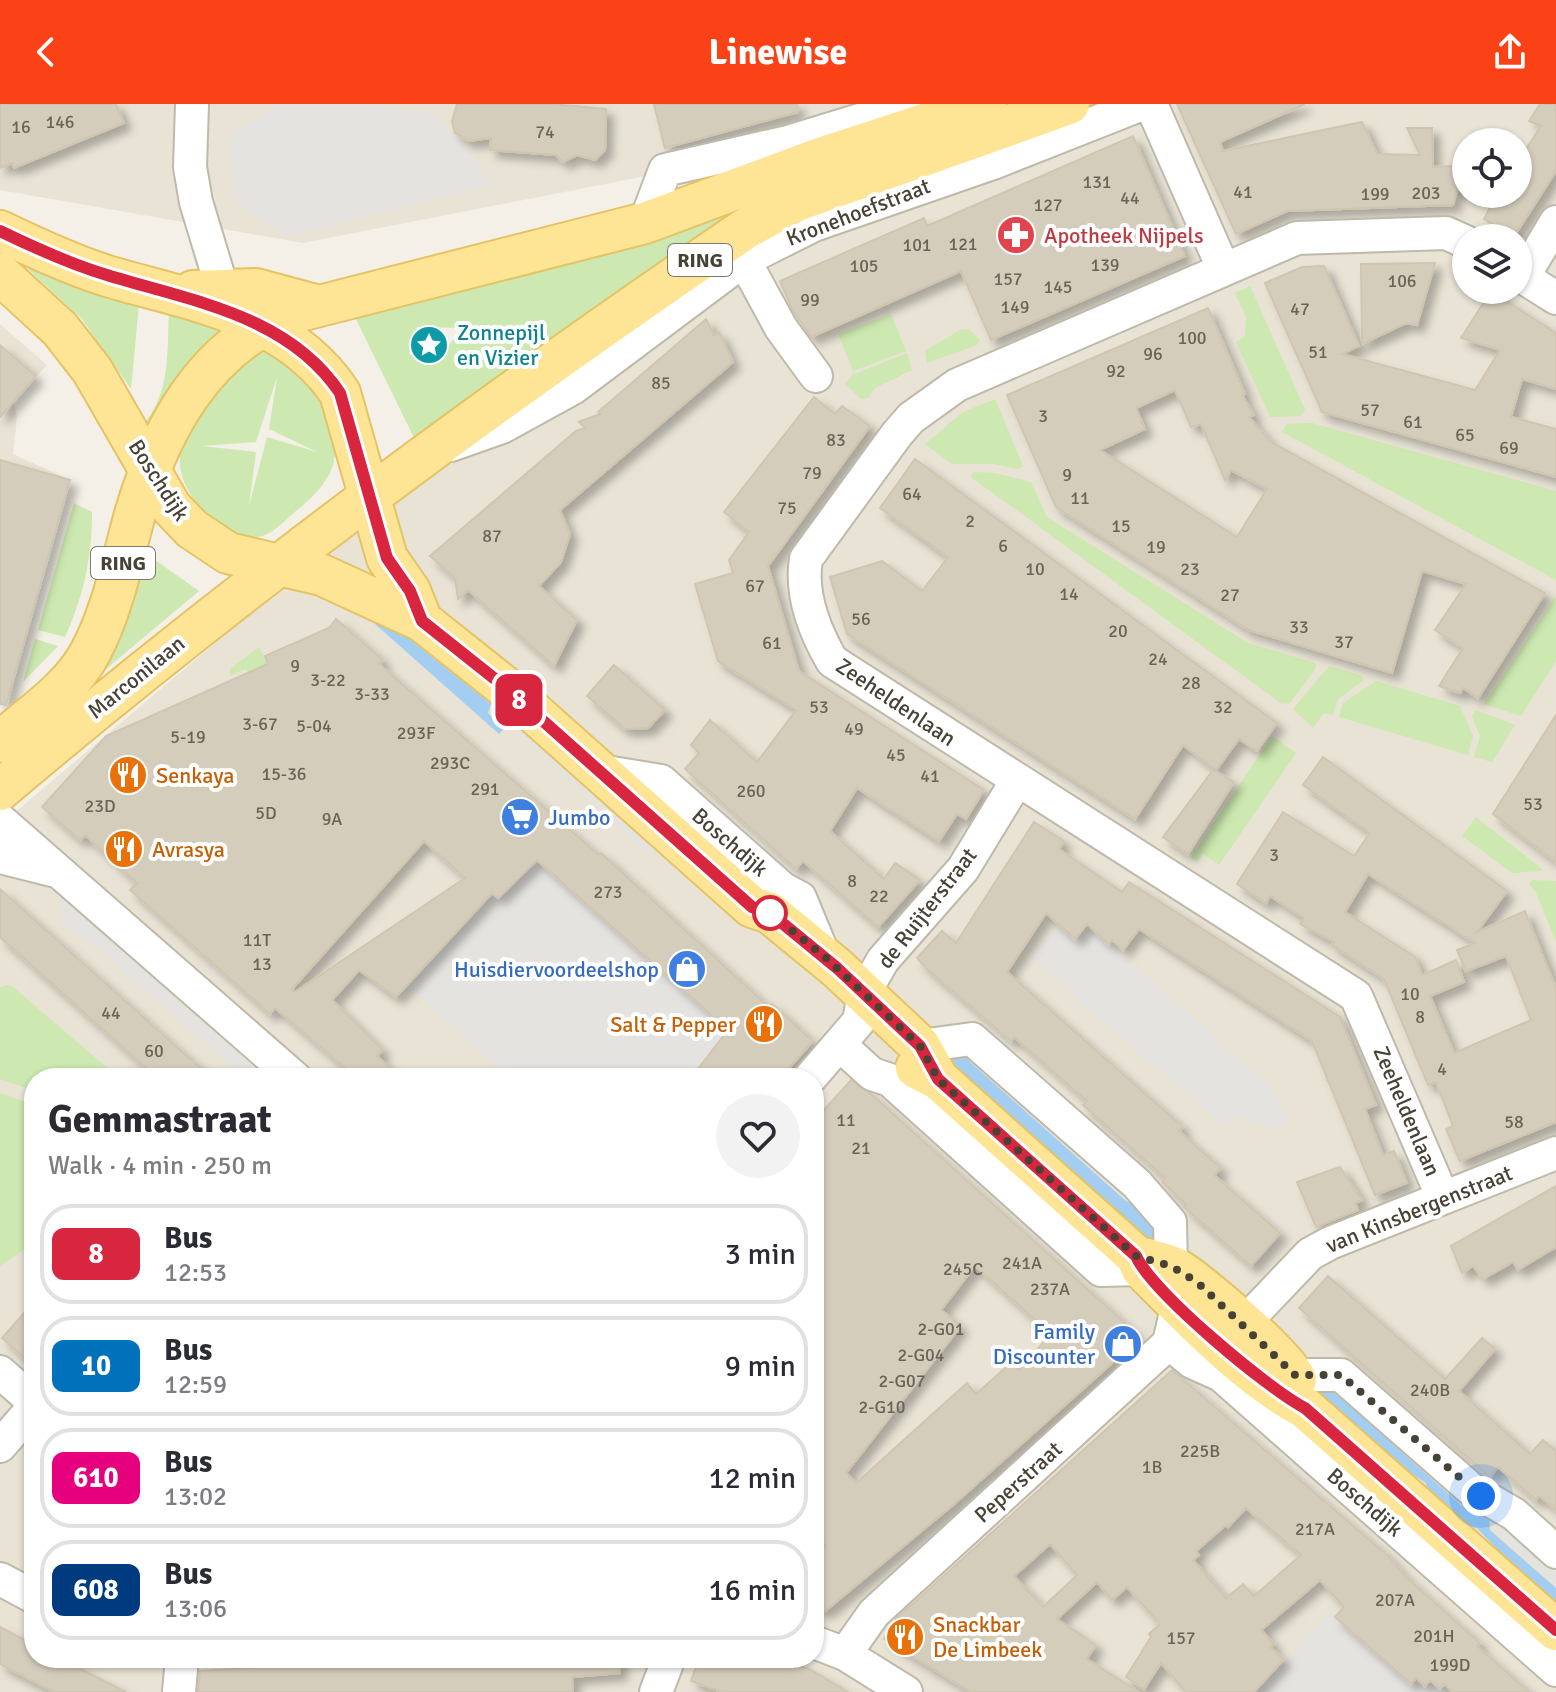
<!DOCTYPE html>
<meta charset="utf-8">
<style>
:root{--surface:#fff;--page:#f2f2f3;--text:#2b2b33;--muted:#7c7c81;--line:#e1e1e2;--accent:#fb4217}
body{margin:0;font-family:Signika,sans-serif;background:var(--page);color:var(--text);height:100vh;display:flex;flex-direction:column;font-size:30px;white-space:nowrap}
*{box-sizing:border-box;margin:0}
p{font-size:26px;color:var(--muted)}
.icon{flex:none;width:44px;height:44px;fill:none;stroke:currentColor;stroke-width:2;stroke-linecap:round;stroke-linejoin:round}
.map{position:relative;flex:1;overflow:hidden}
.panel{position:absolute;left:24px;top:964px;width:800px;height:600px;display:flex;flex-direction:column;background:var(--surface);border-radius:32px;box-shadow:0 2px 6px #0004}
.panel>*{flex:none}
.badge{padding:0 16px;border-radius:12px;font-size:28px;line-height:52px}
.controls{position:absolute;left:1452px;top:24px;display:grid;gap:16px}
.controls a{display:grid;place-items:center;width:80px;height:80px;border-radius:50%;background:var(--surface);box-shadow:0 2px 6px #0004;font-size:40px}
.you{position:absolute;width:40px;height:40px;margin:-20px;border:6px solid #fff;border-radius:50%;background:#1a73e8;box-shadow:0 0 0 12px #1a73e833}
.map>.badge{position:absolute;translate:-50% -50%;box-shadow:0 0 0 4px #fff}
.round{display:grid;place-items:center;flex:none;width:84px;height:84px;border-radius:42px;background:var(--page)}
.summary{display:flex;align-items:center;justify-content:space-between;height:136px;padding:0 24px}
h1{font-size:38px;font-weight:700;line-height:60px}
ul{padding:0;list-style:none}
li{display:flex;align-items:center;gap:24px;height:100px;margin:0 16px 12px;padding:0 8px;border:4px solid var(--line);border-radius:32px}
li div{flex:1}
li b{display:block;font-size:30px}
li em{font-style:normal}
li .badge{min-width:88px;font-weight:700;text-align:center}
header{display:flex;justify-content:space-between;align-items:center;height:104px;padding:0 24px;background:var(--accent);color:#fff;font-size:36px;font-weight:700}
.map>svg:first-child{display:block}
.residential{fill:#e8e3d5;fill-rule:evenodd}
.green{fill:#cde8b0;fill-rule:evenodd}
.parking{fill:#e5e3df}
.water{fill:#a3cef1}
.building{fill:#d5cdbc;stroke:#d0c5b0;stroke-width:2;fill-rule:evenodd;filter:url(#shadow)}
.lines{fill:none;stroke-linecap:round;stroke-linejoin:round}
.minor-casing{stroke:#bfb9aa;stroke-width:36}
.major-casing{stroke:#e4c365;stroke-width:44}
.minor{stroke:#fff;stroke-width:32}
.major{stroke:#fee595;stroke-width:40}
.line-casing{stroke:#fff;stroke-width:18}
.line{stroke:#d7263d;stroke-width:12}
.walk{stroke:#474136;stroke-width:8;stroke-dasharray:0 14.4}
.stop-dot{fill:#fff;stroke:#d7263d;stroke-width:4}
.labels{text-anchor:middle;dominant-baseline:central;stroke-width:8;stroke-linejoin:round;paint-order:stroke}
.number-label{font-size:18px;fill:#6a6458}
.shield{fill:#fff;stroke:#7e7a72;stroke-width:2}
.shield-label{font-size:20px;font-weight:bold;fill:#474136}
.street-label{font-size:22px;fill:#474136;stroke:#fff}
.health-label{font-size:22px;fill:#be3a42;stroke:#fff;text-anchor:start}
.culture-label{font-size:22px;fill:#0d838f;stroke:#fff;text-anchor:start}
.food-label{font-size:22px;fill:#c56008;stroke:#fff;text-anchor:start}
.shop-label{font-size:22px;fill:#366cbe;stroke:#fff;text-anchor:end}
</style>
<header><svg class="icon" aria-label="back" viewBox="0 0 24 24"><path d="M15 5l-7 7 7 7"/></svg>Linewise<svg class="icon" aria-label="share" viewBox="0 0 24 24"><path d="M12 15V3M7 8l5-5 5 5M5 13v7h14v-7"/></svg></header>
<div class="map">
<svg width="1556" height="1588" viewBox="0 0 1556 1588">
<defs>
<filter id="shadow"><feDropShadow dx="7" dy="7" stdDeviation="4" flood-color="#0004"/></filter>
</defs>
<rect width="100%" height="100%" fill="#f4f0e7"/>
<path class="residential" d="M0,0H1556V1588H0V721L324,447L725,153L692,63L303,139L0,86ZM1466,38H1518V90H1466ZM1466,134H1518V186H1466ZM34,974H814V1554H34Z
M0,220L47,261L13,298L17,313L13,350L70,376L13,576L0,577Z"/>
<path class="green" d="M777,82L418,342L352,207ZM417,223L462,224H463L435,259L409,250Z
M28,159L139,200L131,285L81,214L26,163Z
M1250,182L1305,306L1301,312L1270,313L1236,238L1245,232L1246,213L1235,189Z
M169,205L223,223L225,230L148,322L146,317C171,286 167,243 169,205Z
M891,210L906,247L853,267L838,230Z
M969,225L980,236L977,241L927,259L925,247L960,226Z
M266,246C280,255 302,263 313,275C319,281 322,294 325,302C345,352 336,374 296,407C285,416 271,433 256,433C237,434 215,418 203,406C144,344 211,293 252,249ZM277,273L269,325L317,348L267,333L249,402L256,348L202,342L256,338Z
M907,249L912,266L875,284L868,294L861,295L845,280L852,271Z
M995,295L1023,362L1018,365L994,360H952L925,340L963,308Z
M1312,319L1556,387V476L1282,328L1287,320Z
M973,368L995,369L1031,378L1047,413L1248,539L1315,559L1316,564L1290,599L1282,600L971,373Z
M74,399L92,408C92,453 84,491 65,533L38,526Z
M141,446L199,487L105,566L100,562Z
M1556,492V557L1521,612L1484,600Z
M35,535L58,542L23,578Z
M259,543L271,567L251,575L246,565L230,572V565Z
M1329,562L1362,572L1364,576L1338,595L1333,611L1324,609L1313,624L1293,605Z
M1376,577L1460,602L1473,632L1468,651L1339,613L1343,599Z
M1476,606L1515,621L1492,658L1474,653L1480,632L1472,612Z
M1272,632L1296,649L1219,761L1203,750L1197,758L1190,754Z
M1476,713L1541,764L1542,767L1512,769L1462,732Z
M1532,776L1556,777V838L1535,786L1529,781Z
M7,881L13,883L119,974H34V987L0,975V883Z
M0,989L34,1001V1139L0,1162Z"/>
<path class="parking" d="M282,0H363L423,8L439,15L468,46L491,81L285,133L235,96L229,30Z
M1443,111L1467,118L1489,134L1257,138L1262,129L1294,115Z
M499,600L657,741L649,750L493,606Z
M527,747L732,930L713,945L696,967L705,974H511L407,881Z
M60,794L111,828L266,964L267,974H244L104,849L60,818Z
M1059,823L1077,838L1090,823L1269,981L1290,1017L1275,1026L1237,1011L1226,1024L1031,854Z
M1492,1424H1517L1556,1458V1481Z
M1331,1509L1411,1580L1416,1574L1430,1576L1440,1585L1444,1580L1453,1588H1264L1260,1584Z"/>
<path class="water" d="M381,512L491,600L488,609L504,625L499,630L375,520Z
M963,945L969,957L1126,1097C1147,1103 1158,1121 1156,1142L1137,1132L958,970L941,947Z
M1325,1284L1340,1293L1462,1402L1489,1409L1490,1426L1556,1484V1508L1477,1424L1458,1421L1428,1387L1426,1379L1412,1370L1402,1372L1323,1300L1315,1287Z"/>
<path class="building" d="M0,0H116L124,19L14,64L12,59L0,64Z
M457,0H552L606,5L605,46L595,56L577,51L563,58L556,51L490,46L491,34L469,37L455,29L452,17Z
M654,0H797L798,8L665,44Z
M1177,0H1305L1220,38L1223,47L1362,18L1377,50L1420,51L1407,24H1432L1433,63L1456,62L1457,75H1460L1453,101L1287,107L1236,130Z
M1540,0H1556V67L1513,134L1484,115L1497,90H1518V57L1541,22L1529,17Z
M1133,32L1185,152L991,236L961,167L811,233L792,205L780,177L924,114L927,122Z
M1435,159L1417,221L1406,219L1362,240L1361,160Z
M1324,162L1359,242L1342,250L1475,286L1500,246L1461,234L1491,187L1556,229V285L1522,275L1511,313L1556,325V373L1322,308L1265,179L1302,163Z
M1208,204L1245,290L1242,291L1254,311L1249,313L1271,338L1545,489L1478,594L1463,584L1460,589L1439,582L1463,544L1435,526L1466,480L1422,467L1392,569L1249,526L1056,403L1007,291ZM1175,286L1191,323L1201,320L1225,376L1231,366L1267,385L1237,433L1100,346L1145,325L1136,304Z
M706,215L714,231L719,228L733,258L560,406L570,430L561,458L539,482L577,516L554,562L468,486L458,495L455,474L430,452L576,327L585,324L579,318L600,310L598,308Z
M0,241L36,272L0,313Z
M814,293L835,310L842,302L870,322L768,462L799,567L984,686L966,715L957,710L939,737L857,684L830,727L884,775L895,759L920,776L878,823L803,757L796,765L685,665L699,649L691,641L710,616L757,658L796,606L718,557L695,480L733,469L729,456L749,428L724,408Z
M915,355L1277,619L1257,647L1239,635L1216,666L1183,641L1135,715L847,530L830,473L882,457L922,487L948,453L880,404Z
M0,356L70,376L6,601L0,600Z
M336,515L383,556L379,560L599,751L601,749L769,903L772,900L813,937L780,974H691L728,926L537,756L498,794L492,789L396,893L359,866L332,896L383,946L377,952L401,974H357L275,904L270,910L130,786L137,779L85,731L80,736L42,703L106,632L268,560L265,552L329,524ZM424,737L465,774L295,888L292,885Z
M614,561L665,606L648,624L625,625L587,592Z
M1556,611V758L1493,710Z
M1323,653L1507,787L1477,828L1525,807L1556,884V1018L1460,1057L1446,1025L1453,1022L1436,978L1428,981L1384,875L1332,841L1334,838L1300,820L1304,814L1270,792L1266,799L1237,780L1283,708L1354,752L1370,729L1303,681ZM1368,770L1475,839L1457,846L1466,867L1506,852L1531,916L1454,949L1430,892L1464,878L1456,856L1422,871L1415,853L1345,808Z
M1213,666L1234,678L1188,750L1163,733Z
M1034,718L1064,737L1059,745L1122,788L1129,778L1340,913L1376,1001L1365,1005L1383,1051L1394,1047L1407,1079L1375,1091L1312,937L1139,825L1123,846L1112,836L1109,840L1087,820L1075,835L1046,809L1007,868L1183,1023L1179,1027L1221,1064L1214,1071L1280,1129L1251,1162L1184,1103L1186,1100L1162,1078L1165,1074L1083,1001L1087,997L1014,933L1011,937L927,865L917,854L942,827L956,839Z
M0,785L170,937L212,974H158L146,964L0,833Z
M851,976L871,990L1137,1230L1111,1260L953,1401L825,1507L814,1503V1452L826,1442L814,1428V1176L822,1164L814,1156V1017ZM975,1162L1051,1230L1019,1266L1012,1258L976,1290L967,1279L856,1379L846,1369L961,1222L941,1206Z
M1340,1063L1362,1096L1355,1099L1358,1106L1316,1123L1297,1078Z
M1556,1082V1143L1518,1166L1513,1158L1483,1175L1473,1162L1462,1169L1451,1142Z
M1328,1172L1445,1275L1482,1234L1495,1245L1459,1287L1530,1350L1543,1336L1556,1347V1406L1539,1392L1536,1396L1498,1363L1490,1373L1299,1204Z
M34,1198V1263L2,1234Z
M1172,1266L1387,1451L1406,1473L1480,1539L1477,1542L1529,1588H1453L1444,1580L1440,1585L1430,1576L1425,1582L1416,1574L1411,1580L1335,1513L1344,1503L1320,1476L1261,1526L1274,1540L1270,1543L1284,1555L1254,1588H1186L1161,1559L1144,1585L1126,1573L1151,1533L1149,1530L1160,1520L1127,1483L1112,1496L1097,1478L1057,1515L1096,1541L1087,1555L1139,1588H971L884,1535L896,1515ZM1246,1404L1301,1451L1254,1492L1243,1480L1226,1494L1193,1456L1199,1451L1196,1447L1226,1421L1228,1423ZM1050,1440L1077,1471L1043,1503L1014,1472Z
M0,1523L34,1541V1554H59L126,1588H54L0,1560Z
M419,1554H620V1569L572,1573L573,1588H198L200,1567Z
M699,1554H776L809,1565L848,1588H722L691,1577Z"/>
<g class="lines">
<g class="minor-casing">
<path id="minor" d="M192,0L190,63L196,98L229,207
M1151,0L1223,164
M645,119L665,66L788,38L912,0
M744,156L781,224L816,272
M1518,170L1556,194
M1523,173L1556,118
M451,341L502,323L573,284L744,156L814,121L993,59L1142,0
M600,667L661,677L783,785L800,794L824,852
M0,716L295,974
M0,753L56,767
M840,941L872,970L890,976L1101,1166L1142,1165
M920,942L972,935L1137,1080L1170,1118L1171,1162
M810,974L859,917L864,889L883,856L963,765L1016,678
M1443,1094L1356,892L832,557C814,526 800,491 806,455L897,330L911,314L957,281L1297,134L1446,129L1466,138
M1228,1236L1310,1150L1330,1139L1556,1049
M1169,1239L1192,1258L1221,1271L1556,1566
M0,1268L34,1298
M1295,1271H1341L1471,1385L1514,1410L1556,1448
M0,1342L34,1303
M0,1475L34,1493
M814,1538L845,1550L906,1588
M845,1550L874,1509L1169,1239L1174,1217
M179,1588L182,1554
M656,1588L669,1554"/>
</g>
<g class="major-casing">
<path id="major" d="M0,127C35,144 70,160 107,172C191,197 288,210 340,289L387,454L410,487L422,517
M0,170L60,225L92,266L171,403L192,425L228,449L322,471L422,517L505,583L752,803L770,809L837,864L920,942L938,975
M193,187L256,185L319,202
M0,638C31,611 70,586 90,549C113,506 122,457 135,410C160,326 203,245 288,210L645,119L817,55L986,0
M0,686C237,485 488,300 745,125L797,97L1069,0
M916,964L938,975L1136,1152L1142,1165C1189,1212 1246,1273 1305,1304L1556,1526
M1143,1154C1153,1157 1164,1159 1173,1163C1195,1174 1290,1256 1296,1276"/>
</g>
<use href="#minor" class="minor"/>
<use href="#major" class="major"/>
</g>
<g class="lines">
<g class="line-casing">
<path id="line" d="M0,127C35,144 70,160 107,171C191,197 288,211 340,289L387,454L410,487L422,517L505,583L752,803L770,809L837,864L920,942L938,975L1136,1152C1152,1188 1268,1285 1305,1304L1556,1526"/>
</g>
<use href="#line" class="line"/>
<path class="walk" d="M770,809L824,852L920,942L938,975L1136,1152L1171,1162L1197,1178L1295,1271H1341L1481,1392"/>
</g>
<defs>
<g id="pharmacy-disc" transform="scale(2)"><circle r="9.5" fill="#e0444e" stroke="#fff"/><path d="M-2-6h4v4h4v4h-4v4h-4v-4h-4v-4h4Z" fill="#fff"/></g>
<g id="sight-disc" transform="scale(2)"><circle r="9.5" fill="#0f9aa8" stroke="#fff"/><path d="M0-6L1.8-2.2L6-1.7L2.9 1.2L3.7 5.4L0 3.3L-3.7 5.4L-2.9 1.2L-6-1.7L-1.8-2.2Z" fill="#fff"/></g>
<g id="restaurant-disc" transform="scale(2)"><circle r="9.5" fill="#e8710a" stroke="#fff"/><path d="M-5-6h1v4h1v-4h1v4h1v-4h1v5L-1.5 .5V6h-2V.5L-5-1ZM5-6V6H3V1.5H1.5Q1.5-4 5-6Z" fill="#fff"/></g>
<g id="supermarket-disc" transform="scale(2)"><circle r="9.5" fill="#3f7fe0" stroke="#fff"/><path d="M-6-5.5h2.5l.6 2H6L4.5 2H-2.5L-4.4-4H-6ZM-1.5 3.2a1.3 1.3 0 1 0 .1 0ZM3 3.2a1.3 1.3 0 1 0 .1 0Z" fill="#fff"/></g>
<g id="shop-disc" transform="scale(2)"><circle r="9.5" fill="#3f7fe0" stroke="#fff"/><path d="M-5-2.5h2.3a2.7 3.5 0 0 1 5.4 0H5L5.5 6h-11ZM-1.5-2.5h3a1.5 2.3 0 0 0-3 0Z" fill="#fff"/></g>
</defs>
<g fill-rule="evenodd">
<use href="#pharmacy-disc" x="1016" y="131"/>
<use href="#sight-disc" x="429" y="241"/>
<use href="#restaurant-disc" x="128" y="671"/>
<use href="#supermarket-disc" x="520" y="713"/>
<use href="#restaurant-disc" x="124" y="745"/>
<use href="#shop-disc" x="687" y="865"/>
<use href="#restaurant-disc" x="764" y="920"/>
<use href="#shop-disc" x="1123" y="1240"/>
<use href="#restaurant-disc" x="905" y="1533"/>
</g>
<circle class="stop-dot" cx="770" cy="809" r="16"/>
<g class="labels">
<g class="number-label">
<text x="60" y="18">146</text>
<text x="21" y="23">16</text>
<text x="545" y="28">74</text>
<text x="1097" y="78">131</text>
<text x="1243" y="88">41</text>
<text x="1426" y="89">203</text>
<text x="1375" y="90">199</text>
<text x="1130" y="94">44</text>
<text x="1048" y="101">127</text>
<text x="963" y="140">121</text>
<text x="917" y="141">101</text>
<text x="1105" y="161">139</text>
<text x="864" y="162">105</text>
<text x="1008" y="175">157</text>
<text x="1402" y="177">106</text>
<text x="1058" y="183">145</text>
<text x="810" y="196">99</text>
<text x="1015" y="203">149</text>
<text x="1300" y="205">47</text>
<text x="1192" y="234">100</text>
<text x="1318" y="248">51</text>
<text x="1153" y="250">96</text>
<text x="1116" y="267">92</text>
<text x="661" y="279">85</text>
<text x="1370" y="306">57</text>
<text x="1043" y="312">3</text>
<text x="1413" y="318">61</text>
<text x="1465" y="331">65</text>
<text x="836" y="336">83</text>
<text x="1509" y="344">69</text>
<text x="812" y="369">79</text>
<text x="1067" y="371">9</text>
<text x="912" y="390">64</text>
<text x="1080" y="394">11</text>
<text x="787" y="404">75</text>
<text x="970" y="417">2</text>
<text x="1121" y="422">15</text>
<text x="492" y="432">87</text>
<text x="1003" y="442">6</text>
<text x="1156" y="443">19</text>
<text x="1035" y="465">10</text>
<text x="1190" y="465">23</text>
<text x="755" y="482">67</text>
<text x="1069" y="490">14</text>
<text x="1230" y="491">27</text>
<text x="861" y="515">56</text>
<text x="1299" y="523">33</text>
<text x="1118" y="527">20</text>
<text x="1344" y="538">37</text>
<text x="772" y="539">61</text>
<text x="1158" y="555">24</text>
<text x="295" y="562">9</text>
<text x="328" y="576">3-22</text>
<text x="1191" y="579">28</text>
<text x="372" y="590">3-33</text>
<text x="819" y="603">53</text>
<text x="1223" y="603">32</text>
<text x="260" y="620">3-67</text>
<text x="314" y="622">5-04</text>
<text x="854" y="625">49</text>
<text x="416" y="629">293F</text>
<text x="188" y="633">5-19</text>
<text x="896" y="651">45</text>
<text x="450" y="659">293C</text>
<text x="284" y="670">15-36</text>
<text x="930" y="672">41</text>
<text x="485" y="685">291</text>
<text x="751" y="687">260</text>
<text x="1533" y="700">53</text>
<text x="100" y="702">23D</text>
<text x="266" y="709">5D</text>
<text x="332" y="715">9A</text>
<text x="1274" y="751">3</text>
<text x="852" y="777">8</text>
<text x="608" y="788">273</text>
<text x="879" y="792">22</text>
<text x="257" y="836">11T</text>
<text x="262" y="860">13</text>
<text x="1410" y="890">10</text>
<text x="111" y="909">44</text>
<text x="1420" y="913">8</text>
<text x="154" y="947">60</text>
<text x="1442" y="965">4</text>
<text x="846" y="1016">11</text>
<text x="1514" y="1018">58</text>
<text x="861" y="1044">21</text>
<text x="1022" y="1159">241A</text>
<text x="963" y="1165">245C</text>
<text x="1050" y="1185">237A</text>
<text x="941" y="1225">2-G01</text>
<text x="921" y="1251">2-G04</text>
<text x="902" y="1277">2-G07</text>
<text x="1430" y="1286">240B</text>
<text x="882" y="1303">2-G10</text>
<text x="1200" y="1347">225B</text>
<text x="1152" y="1363">1B</text>
<text x="1315" y="1425">217A</text>
<text x="1395" y="1496">207A</text>
<text x="1434" y="1532">201H</text>
<text x="1181" y="1534">157</text>
<text x="1450" y="1561">199D</text>
</g>
<g class="shield">
<rect x="668" y="140" width="64" height="32" rx="6"/>
<rect x="91" y="443" width="64" height="32" rx="6"/>
</g>
<g class="shield-label">
<text x="700" y="156">RING</text>
<text x="123" y="459">RING</text>
</g>
<g class="street-label">
<text transform="translate(858 108) rotate(-21)">Kronehoefstraat</text>
<text transform="translate(159 376) rotate(57)">Boschdijk</text>
<text transform="translate(136 573) rotate(-39)">Marconilaan</text>
<text transform="translate(896 598) rotate(34)">Zeeheldenlaan</text>
<text transform="translate(730 738) rotate(41)">Boschdijk</text>
<text transform="translate(927 804) rotate(-52)">de Ruijterstraat</text>
<text transform="translate(1407 1007) rotate(67)">Zeeheldenlaan</text>
<text transform="translate(1419 1105) rotate(-22)">van Kinsbergenstraat</text>
<text transform="translate(1018 1378) rotate(-42)">Peperstraat</text>
<text transform="translate(1365 1398) rotate(41)">Boschdijk</text>
</g>
<g class="health-label">
<text x="1044" y="131">Apotheek Nijpels</text>
</g>
<g class="culture-label">
<text x="457" y="228">Zonnepijl<tspan x="457" dy="25">en Vizier</tspan></text>
</g>
<g class="food-label">
<text x="156" y="671">Senkaya</text>
<text x="152" y="745">Avrasya</text>
<text x="736" y="920" text-anchor="end">Salt &amp; Pepper</text>
<text x="933" y="1520">Snackbar<tspan x="933" dy="25">De Limbeek</tspan></text>
</g>
<g class="shop-label">
<text x="548" y="713" text-anchor="start">Jumbo</text>
<text x="659" y="865">Huisdiervoordeelshop</text>
<text x="1095" y="1227">Family<tspan x="1095" dy="25">Discounter</tspan></text>
</g>
</g>
</svg>
<div class="controls">
<a><svg class="icon" aria-label="locate" viewBox="0 0 24 24"><circle cx="12" cy="12" r="6"/><path d="M12 2v4M12 18v4M2 12h4M18 12h4"/></svg></a>
<a><svg class="icon" aria-label="layers" viewBox="0 0 24 24"><path d="M12 4l9 5-9 5-9-5zM3 14l9 5 9-5"/></svg></a>
</div>
<div class="you" style="left:1481px;top:1392px"></div>
<b class="badge" style="left:519px;top:596px;background:#d7263d;color:#fff">8</b>
<section class="panel">
<div class="summary"><div><h1>Gemmastraat</h1><p>Walk · 4 min · 250 m</p></div><a class="round"><svg class="icon" aria-label="heart" viewBox="0 0 24 24"><path d="M12 20l-8-8c-3-5 5-10 8-4 3-6 11-1 8 4z"/></svg></a></div>
<ul>
<li><span class="badge" style="background:#d7263d;color:#fff">8</span><div><b>Bus</b><p>12:53</p></div><em>3 min</em></li>
<li><span class="badge" style="background:#0072bc;color:#fff">10</span><div><b>Bus</b><p>12:59</p></div><em>9 min</em></li>
<li><span class="badge" style="background:#e6007e;color:#fff">610</span><div><b>Bus</b><p>13:02</p></div><em>12 min</em></li>
<li><span class="badge" style="background:#003b80;color:#fff">608</span><div><b>Bus</b><p>13:06</p></div><em>16 min</em></li>
</ul>
</section>
</div>
